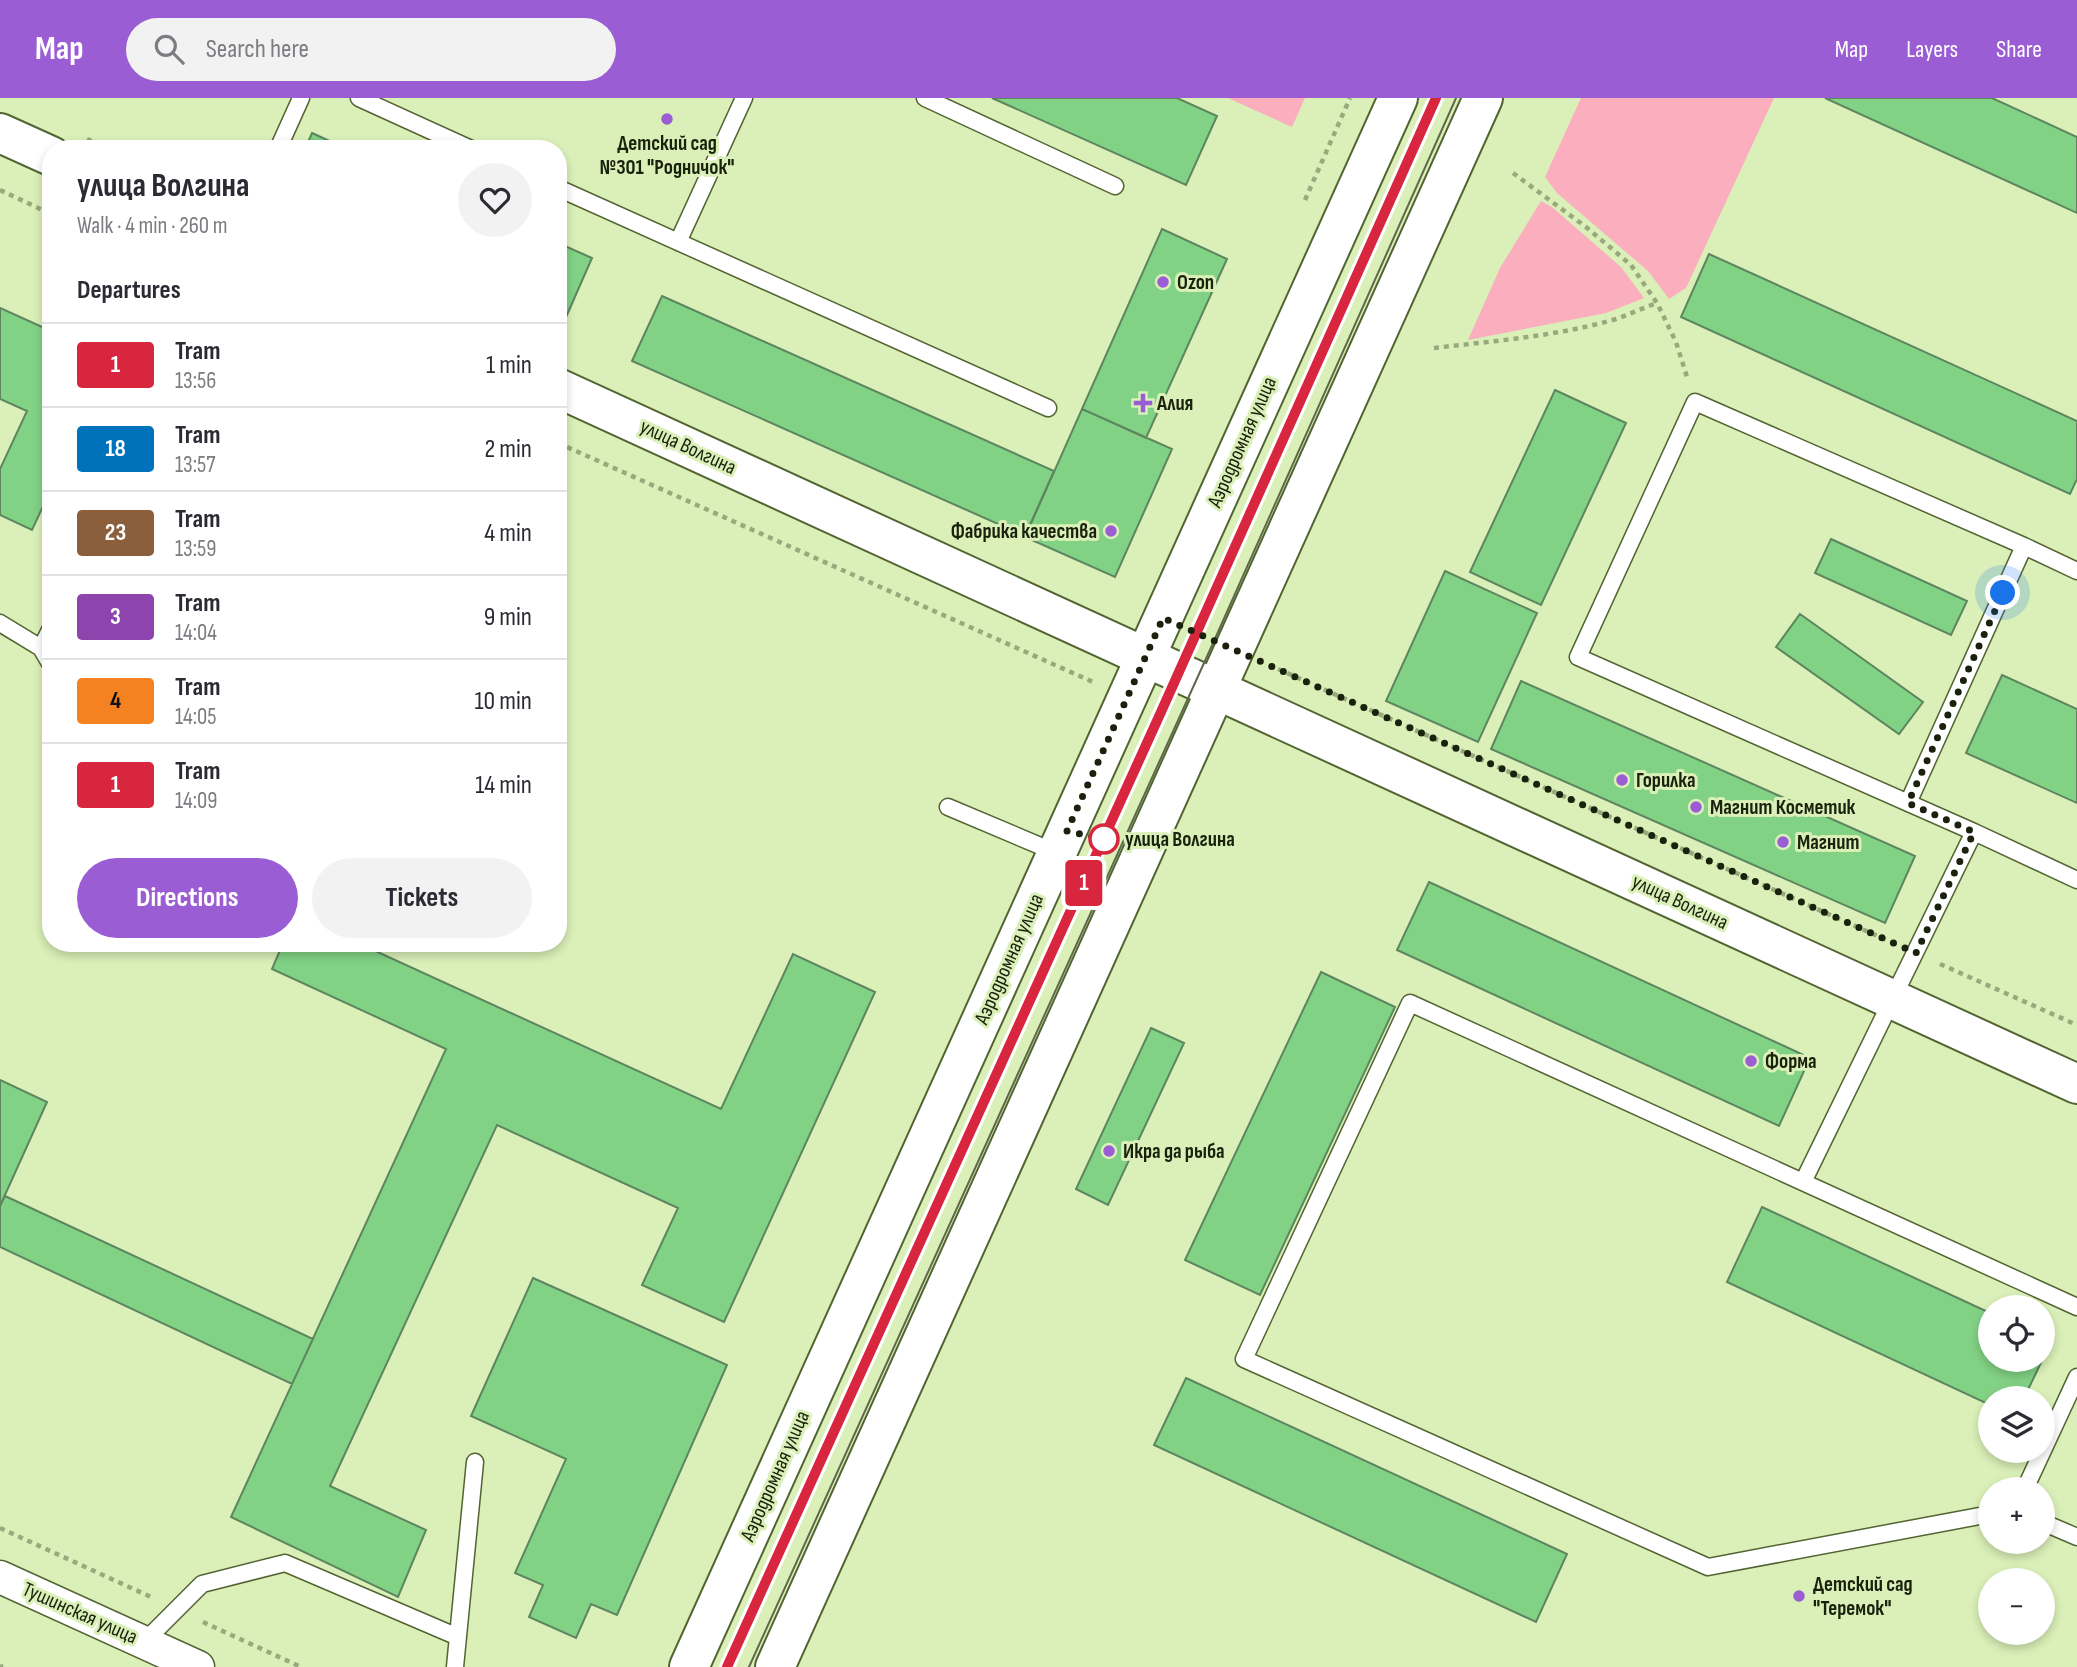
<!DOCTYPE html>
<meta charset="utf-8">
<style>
:root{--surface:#fff;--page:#f2f2f3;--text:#2b2b33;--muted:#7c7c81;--line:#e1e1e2;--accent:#9a5dd4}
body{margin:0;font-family:"Sofia Sans Condensed",sans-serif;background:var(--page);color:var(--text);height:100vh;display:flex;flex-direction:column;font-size:26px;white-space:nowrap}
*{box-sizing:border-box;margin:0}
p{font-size:23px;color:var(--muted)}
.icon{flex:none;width:38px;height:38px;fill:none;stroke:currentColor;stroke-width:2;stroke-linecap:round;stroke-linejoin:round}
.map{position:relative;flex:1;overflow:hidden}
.side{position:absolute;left:42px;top:42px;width:525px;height:812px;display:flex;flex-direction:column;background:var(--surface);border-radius:28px;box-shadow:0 4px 10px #0003}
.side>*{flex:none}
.badge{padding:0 14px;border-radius:5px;font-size:24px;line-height:46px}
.fabs{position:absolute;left:1978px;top:1197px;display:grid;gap:14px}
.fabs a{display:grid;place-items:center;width:77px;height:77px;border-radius:50%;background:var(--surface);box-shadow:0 4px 10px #0003;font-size:35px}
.you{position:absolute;width:35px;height:35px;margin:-18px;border:5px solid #fff;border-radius:50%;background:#1a73e8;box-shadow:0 0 0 10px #1a73e833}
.map>.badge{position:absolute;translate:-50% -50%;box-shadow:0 0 0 4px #fff}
h2{padding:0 35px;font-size:26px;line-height:63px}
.round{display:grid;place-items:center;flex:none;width:74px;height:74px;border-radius:37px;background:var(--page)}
.overview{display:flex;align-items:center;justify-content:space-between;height:119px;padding:0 35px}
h1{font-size:33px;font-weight:700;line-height:52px}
.button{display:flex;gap:14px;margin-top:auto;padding:14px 35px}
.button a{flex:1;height:80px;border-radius:42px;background:var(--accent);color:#fff;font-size:28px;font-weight:700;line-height:80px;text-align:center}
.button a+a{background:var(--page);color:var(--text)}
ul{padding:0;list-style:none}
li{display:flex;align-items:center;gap:21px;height:84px;padding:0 35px;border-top:2px solid var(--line)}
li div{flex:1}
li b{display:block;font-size:26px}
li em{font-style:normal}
li .badge{min-width:77px;font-weight:700;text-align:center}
header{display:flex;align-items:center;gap:42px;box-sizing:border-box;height:98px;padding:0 35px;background:var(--accent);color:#fff}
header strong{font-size:33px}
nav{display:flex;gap:38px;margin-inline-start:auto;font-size:24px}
.search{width:490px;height:63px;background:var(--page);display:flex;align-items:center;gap:18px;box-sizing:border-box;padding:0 24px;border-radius:38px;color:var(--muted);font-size:26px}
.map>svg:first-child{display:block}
.green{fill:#faaebe}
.building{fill:#82d285;stroke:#5d865e;stroke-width:2}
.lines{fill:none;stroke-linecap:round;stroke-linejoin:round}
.lane-casing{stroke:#536433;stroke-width:19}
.street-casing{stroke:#536433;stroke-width:35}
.secondary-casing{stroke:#536433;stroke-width:42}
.path{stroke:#98a97d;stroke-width:4.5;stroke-dasharray:5 5;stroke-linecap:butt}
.lane{stroke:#fff;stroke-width:16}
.street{stroke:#fff;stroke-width:32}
.secondary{stroke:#fff;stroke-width:38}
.tram{stroke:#5d6949;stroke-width:2}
.line-casing{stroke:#fff;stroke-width:16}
.line{stroke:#d7263d;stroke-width:10}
.walk{stroke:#1a210d;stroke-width:7;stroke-dasharray:0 12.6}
.poi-dot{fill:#9a5dd4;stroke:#daf0b8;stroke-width:2.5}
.stop-dot{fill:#fff;stroke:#d7263d;stroke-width:3.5}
.labels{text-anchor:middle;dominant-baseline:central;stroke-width:6;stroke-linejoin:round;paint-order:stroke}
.poi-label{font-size:21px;font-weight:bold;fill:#1a210d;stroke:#daf0b8;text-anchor:start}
.street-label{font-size:21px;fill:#1a210d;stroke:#daf0b8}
.stop-label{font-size:21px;font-weight:bold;fill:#1a210d;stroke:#daf0b8;text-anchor:start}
</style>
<header>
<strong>Map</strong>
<div class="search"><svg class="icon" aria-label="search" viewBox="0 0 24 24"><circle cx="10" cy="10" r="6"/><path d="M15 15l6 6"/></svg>Search here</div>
<nav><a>Map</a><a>Layers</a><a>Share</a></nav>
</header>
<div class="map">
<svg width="2077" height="1569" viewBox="0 0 2077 1569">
<rect width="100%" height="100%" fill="#daf0b8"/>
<path class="green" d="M1228,0H1305L1292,29Z
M1581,0H1774L1686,190L1669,201L1648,173L1557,95L1545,79Z
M1541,103L1552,109L1621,169L1644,200L1606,215L1468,242L1500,170Z"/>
<path class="building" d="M992,0H1177L1217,18L1186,87Z
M1825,0H1992L2077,39V115Z
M312,35L347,51H305Z
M1162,131L1227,161L1146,340L1082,311Z
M558,145L592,160L563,226L558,225Z
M1709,156L2077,323V381L2070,396L1681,219Z
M662,198L1054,373L1025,438L632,263Z
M0,210L51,233V391L32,432L0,417V371L27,313L0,301Z
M1555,292L1626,325L1541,507L1470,474Z
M1082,311L1172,351L1115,479L1025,439Z
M1831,441L1967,503L1951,537L1815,475Z
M1445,473L1537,515L1478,644L1386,603Z
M1800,516L1923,604L1899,636L1776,549Z
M2002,577L2077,611V705L1966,655Z
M1521,583L1915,758L1885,825L1491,651Z
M1429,784L1810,960L1779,1028L1397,852Z
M283,845H374L371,851L721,1011L793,856L875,894L724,1224L642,1187L678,1110L497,1027L330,1388L426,1432L398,1499L231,1419L446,951L272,871Z
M1321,874L1395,909L1260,1197L1185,1162Z
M1151,930L1184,945L1108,1107L1076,1091Z
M0,982L47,1004L0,1108Z
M5,1098L313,1241L292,1286L0,1149V1108Z
M1762,1109L1990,1215V1262H2042V1240L2051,1244L2024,1300H1990V1307L1727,1184Z
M533,1180L727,1267L617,1517L591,1506L576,1540L529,1519L543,1487L515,1475L566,1361L471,1318Z
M1186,1280L1567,1456L1536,1524L1154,1347Z"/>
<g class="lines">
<g class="lane-casing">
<path id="lane" d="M359,0L471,51
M925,0L1115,88
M278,51L301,0
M558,90L1048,310
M678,144L744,0
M0,525L41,550
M51,530L41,550L51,567
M1908,705L2024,448L2077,473
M948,709L1057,755
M1974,734L1578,559L1695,304L2024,448
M1803,1084L1974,734L2077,782
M2025,1391L2077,1279
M1990,1416L1708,1469L1244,1261L1410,905L2077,1209
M2042,1424L2077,1439
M144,1544L202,1486L285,1465L458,1539
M455,1569L475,1364"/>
</g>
<g class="street-casing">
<path id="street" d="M0,1479L198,1569"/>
</g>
<g class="secondary-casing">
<path id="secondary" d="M0,35L51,58
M558,290L2077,986
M689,1569L1398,0
M775,1569L1483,0"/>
</g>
<path class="path" d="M87,41L108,51
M1513,75L1586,129L1631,167L1657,205L1676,244L1687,279
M0,92L51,116
M1305,102L1350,0
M1434,250C1494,243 1558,238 1616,221C1630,216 1643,210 1657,205
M558,345L1093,584
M1269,567L1891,844
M1940,866L2077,927
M0,1430L151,1499
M203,1524L301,1569
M0,1568L3,1569"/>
<use href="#lane" class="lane"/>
<use href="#street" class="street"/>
<use href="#secondary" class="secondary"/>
<path class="tram" d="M727,1569L1161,614L1436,0
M749,1569L1214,543L1456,0"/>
</g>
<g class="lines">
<g class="line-casing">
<path id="line" d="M727,1569L1161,614L1436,0"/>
</g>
<use href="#line" class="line"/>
<path class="walk" d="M1104,741L1067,733L1163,520L1916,855L1974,734L1908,705L2003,495"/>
</g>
<g class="poi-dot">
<circle cx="667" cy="21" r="7"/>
<circle cx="1163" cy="184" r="7"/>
<path d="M1139.5 294.5h7v7h7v7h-7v7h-7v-7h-7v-7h7z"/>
<circle cx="1111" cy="433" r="7"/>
<circle cx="1622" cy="682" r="7"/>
<circle cx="1696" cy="709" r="7"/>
<circle cx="1783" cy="744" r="7"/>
<circle cx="1751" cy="963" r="7"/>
<circle cx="1109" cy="1053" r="7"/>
<circle cx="1799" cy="1498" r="7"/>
</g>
<circle class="stop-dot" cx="1104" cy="741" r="14"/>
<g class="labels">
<g class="poi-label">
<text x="667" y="45" text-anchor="middle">Детский сад<tspan x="667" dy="24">№301 "Родничок"</tspan></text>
<text x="1177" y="184">Ozon</text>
<text x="1157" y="305">Алия</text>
<text x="1097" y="433" text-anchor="end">Фабрика качества</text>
<text x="1636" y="682">Горилка</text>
<text x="1710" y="709">Магнит Косметик</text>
<text x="1797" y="744">Магнит</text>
<text x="1765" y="963">Форма</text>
<text x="1123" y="1053">Икра да рыба</text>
<text x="1813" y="1486">Детский сад<tspan x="1813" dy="24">"Теремок"</tspan></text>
</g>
<g class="street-label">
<text transform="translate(1242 344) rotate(-66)">Аэродромная улица</text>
<text transform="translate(688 349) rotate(25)">улица Волгина</text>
<text transform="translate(1680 804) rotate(25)">улица Волгина</text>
<text transform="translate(1009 861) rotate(-66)">Аэродромная улица</text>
<text transform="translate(775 1378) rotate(-66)">Аэродромная улица</text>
<text transform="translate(80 1515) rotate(24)">Тушинская улица</text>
</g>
<g class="stop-label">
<text x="1125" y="741">улица Волгина</text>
</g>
</g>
</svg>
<div class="fabs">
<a><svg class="icon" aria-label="locate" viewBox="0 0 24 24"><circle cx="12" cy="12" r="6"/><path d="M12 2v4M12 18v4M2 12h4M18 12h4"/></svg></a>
<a><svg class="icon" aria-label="layers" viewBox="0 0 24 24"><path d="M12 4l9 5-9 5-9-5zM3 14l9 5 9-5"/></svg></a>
<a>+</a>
<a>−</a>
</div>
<div class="you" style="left:2003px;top:495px"></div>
<b class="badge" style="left:1084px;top:785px;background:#d7263d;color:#fff">1</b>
<section class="side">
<div class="overview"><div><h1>улица Волгина</h1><p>Walk · 4 min · 260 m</p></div><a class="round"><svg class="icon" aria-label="heart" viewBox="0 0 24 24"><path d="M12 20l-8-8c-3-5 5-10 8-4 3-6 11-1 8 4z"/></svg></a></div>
<h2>Departures</h2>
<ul>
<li><span class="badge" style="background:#d7263d;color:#fff">1</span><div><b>Tram</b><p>13:56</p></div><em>1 min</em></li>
<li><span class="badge" style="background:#0072bc;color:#fff">18</span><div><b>Tram</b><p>13:57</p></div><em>2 min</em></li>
<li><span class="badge" style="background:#8b5e3c;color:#fff">23</span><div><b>Tram</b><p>13:59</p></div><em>4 min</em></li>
<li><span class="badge" style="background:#8e44ad;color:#fff">3</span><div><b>Tram</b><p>14:04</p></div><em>9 min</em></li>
<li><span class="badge" style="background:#f58220;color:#111">4</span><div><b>Tram</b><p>14:05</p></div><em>10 min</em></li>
<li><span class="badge" style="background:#d7263d;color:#fff">1</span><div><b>Tram</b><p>14:09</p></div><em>14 min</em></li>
</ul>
<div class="button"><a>Directions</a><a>Tickets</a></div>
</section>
</div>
